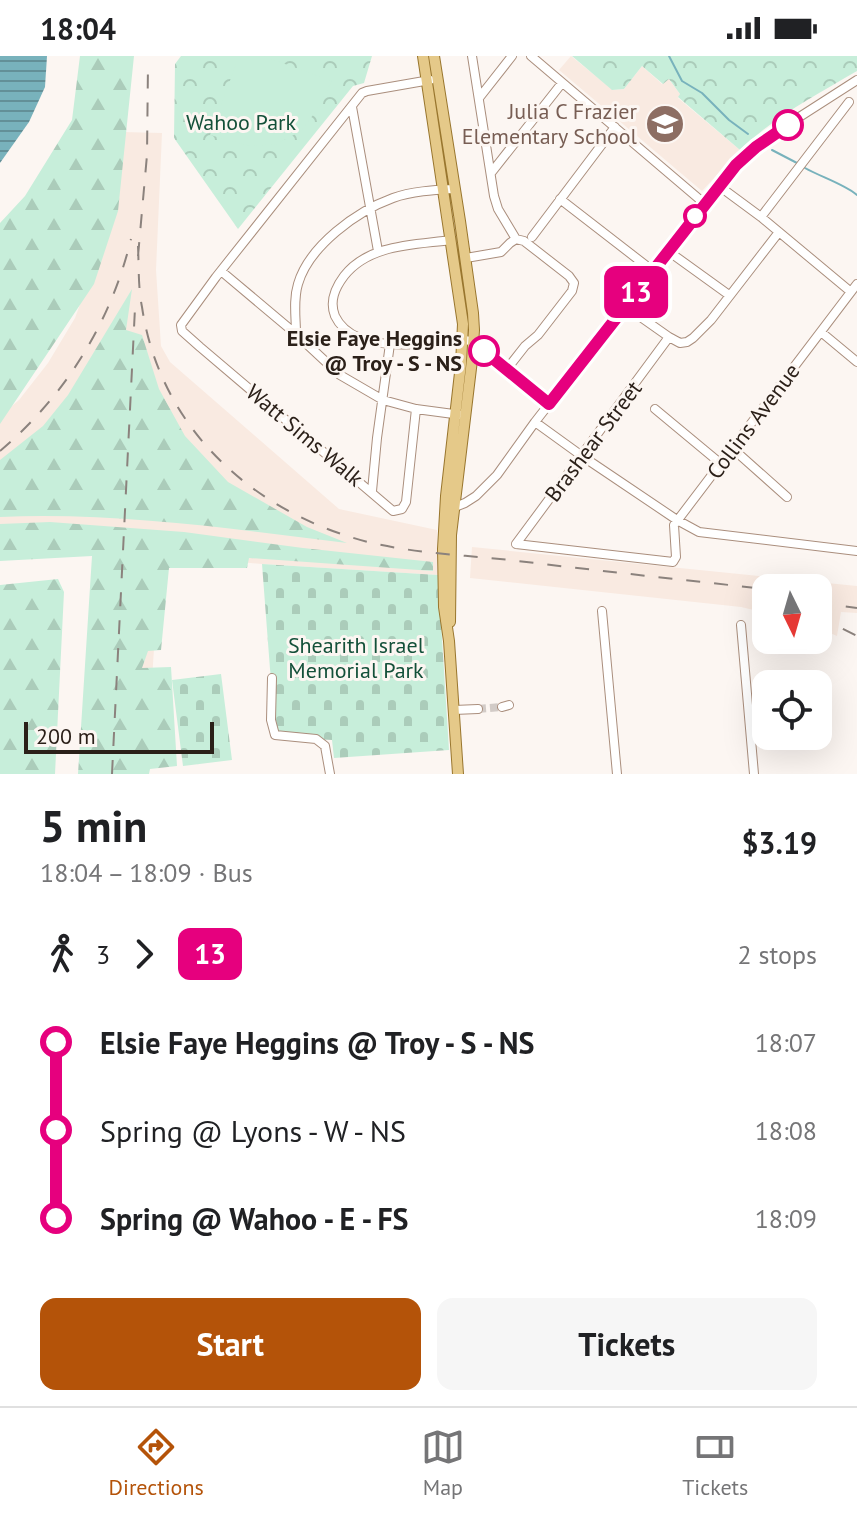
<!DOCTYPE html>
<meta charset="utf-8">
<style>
:root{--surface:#fff;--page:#f6f6f6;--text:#202124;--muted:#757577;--line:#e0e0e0;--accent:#b45309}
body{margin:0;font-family:"PT Sans",sans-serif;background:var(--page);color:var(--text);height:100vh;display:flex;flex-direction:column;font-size:30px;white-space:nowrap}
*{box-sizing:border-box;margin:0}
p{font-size:26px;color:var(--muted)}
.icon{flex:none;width:44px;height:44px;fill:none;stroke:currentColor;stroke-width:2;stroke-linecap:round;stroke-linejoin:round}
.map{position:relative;height:718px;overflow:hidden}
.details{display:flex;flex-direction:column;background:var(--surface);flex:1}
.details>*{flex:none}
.badge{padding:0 16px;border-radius:12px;font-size:28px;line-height:52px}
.needle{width:52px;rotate:175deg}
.tools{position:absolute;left:752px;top:518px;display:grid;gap:16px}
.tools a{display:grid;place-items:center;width:80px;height:80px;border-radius:16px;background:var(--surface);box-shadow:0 8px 32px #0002;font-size:40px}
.scale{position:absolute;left:24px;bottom:20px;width:190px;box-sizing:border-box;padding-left:8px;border:4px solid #2b2019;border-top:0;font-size:22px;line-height:28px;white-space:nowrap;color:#2b2019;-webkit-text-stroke:6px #fcf6f2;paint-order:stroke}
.map>.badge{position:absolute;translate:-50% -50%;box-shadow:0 0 0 4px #fff}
.legs{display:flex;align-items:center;gap:12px;height:88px;padding:0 40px;font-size:26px}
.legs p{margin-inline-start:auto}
.head{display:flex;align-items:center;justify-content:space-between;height:136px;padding:0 40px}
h1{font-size:44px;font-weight:700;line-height:60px}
.action{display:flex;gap:16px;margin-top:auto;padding:16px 40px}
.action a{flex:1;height:92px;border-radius:16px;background:var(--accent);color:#fff;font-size:32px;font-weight:700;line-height:92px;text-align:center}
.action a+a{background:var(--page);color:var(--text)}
ul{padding:0 40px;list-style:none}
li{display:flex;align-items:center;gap:28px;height:88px;font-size:30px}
li i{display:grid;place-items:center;width:12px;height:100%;margin:0 10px;background:currentColor}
li i::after{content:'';width:20px;height:20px;margin:-10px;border:6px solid;border-radius:50%;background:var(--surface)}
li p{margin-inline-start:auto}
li:first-child i{background:linear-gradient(#0000 50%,currentColor 0)}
li:last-child i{background:linear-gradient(currentColor 50%,#0000 0)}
.status{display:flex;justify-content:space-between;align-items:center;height:56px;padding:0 40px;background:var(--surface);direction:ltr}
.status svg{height:22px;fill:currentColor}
.dock{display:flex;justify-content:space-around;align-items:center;height:112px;border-top:2px solid var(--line);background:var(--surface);font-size:22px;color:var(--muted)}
.dock a{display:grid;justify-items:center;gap:4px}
.dock .on{color:var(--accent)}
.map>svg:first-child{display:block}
.built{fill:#f9eae1}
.forest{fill:url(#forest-firs)}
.cemetery{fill:url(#cemetery-stones)}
.park{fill:url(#park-crowns)}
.pitch{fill:#c7eeda}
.water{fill:url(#water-rules)}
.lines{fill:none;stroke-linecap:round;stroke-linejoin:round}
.stream{stroke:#78b2bc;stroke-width:2}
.minor-tunnel{stroke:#d2cbc7;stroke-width:8;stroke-dasharray:8 4;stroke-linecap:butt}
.minor-casing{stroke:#aa8e7d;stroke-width:10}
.major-casing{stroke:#99762e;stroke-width:12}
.minor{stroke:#fff;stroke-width:8}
.major{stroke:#e5c989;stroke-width:10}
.rail{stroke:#8b827d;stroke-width:2;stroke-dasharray:14 14;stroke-linecap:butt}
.line-1-casing{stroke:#fff;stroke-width:18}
.line-1{stroke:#e6007e;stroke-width:12}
.stop-1-dot{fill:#fff;stroke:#e6007e;stroke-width:4}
.labels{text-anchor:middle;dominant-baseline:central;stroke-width:6;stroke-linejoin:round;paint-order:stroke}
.education-label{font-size:22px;fill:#785e54;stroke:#fcf6f2;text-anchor:end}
.park-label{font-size:22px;fill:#135039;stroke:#fcf6f2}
.stop-label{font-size:22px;font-weight:bold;fill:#2b2019;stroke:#fcf6f2;text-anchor:end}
.street-label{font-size:22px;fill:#2b2019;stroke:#fcf6f2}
</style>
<div class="status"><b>18:04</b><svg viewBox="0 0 49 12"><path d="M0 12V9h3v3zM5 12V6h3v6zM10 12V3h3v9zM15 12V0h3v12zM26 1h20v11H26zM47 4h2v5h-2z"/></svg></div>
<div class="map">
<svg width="857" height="718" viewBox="0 0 857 718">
<defs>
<pattern id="forest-firs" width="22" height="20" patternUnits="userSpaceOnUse" patternTransform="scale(2)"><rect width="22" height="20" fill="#c7eeda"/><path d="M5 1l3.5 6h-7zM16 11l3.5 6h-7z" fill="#abccba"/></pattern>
<pattern id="cemetery-stones" width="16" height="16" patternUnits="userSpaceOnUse" patternTransform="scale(2)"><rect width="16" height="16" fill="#c7eeda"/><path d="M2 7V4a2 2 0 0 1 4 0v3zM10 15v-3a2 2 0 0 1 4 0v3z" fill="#abccba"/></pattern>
<pattern id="park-crowns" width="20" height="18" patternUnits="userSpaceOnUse" patternTransform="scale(2)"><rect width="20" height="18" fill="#c7eeda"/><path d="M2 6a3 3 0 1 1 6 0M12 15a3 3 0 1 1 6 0" fill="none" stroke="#abccba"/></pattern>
<pattern id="water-rules" width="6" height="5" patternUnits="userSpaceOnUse" patternTransform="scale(2)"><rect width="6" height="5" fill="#78b2bc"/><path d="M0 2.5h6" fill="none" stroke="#639098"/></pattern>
</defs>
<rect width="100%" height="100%" fill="#fcf6f2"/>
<path class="built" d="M571,0L613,34L624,33L642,10L662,28L668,22L680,38L678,42L740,94L702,135L559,14Z
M123,76L162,77L156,214L161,290L170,306L339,453L437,474L438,519L262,508L160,499L146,718L111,479L0,476V360L19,344L48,307L75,262L93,213Z
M472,491L857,530V557L841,556L837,580L818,572V532H766V557L741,551L470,522Z"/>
<path class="forest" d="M80,0H134L118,155L94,228L0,368V167L25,140L72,64Z
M132,233L126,274L142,279L159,333L185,380L228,426L307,471L347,487C232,473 117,456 0,461V404L43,370L68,339Z
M50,466L184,476L303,492L433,506V515L249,502L247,512H169L161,594L148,595L142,612L171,611L177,710L150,713L149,718H78L92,500L0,505V468Z
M58,523L64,536L55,718H0V529Z"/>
<path class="cemetery" d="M262,508L438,519L449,694L334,702L332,684L278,681L270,613Z
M221,618L232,704L183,710L172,624Z"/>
<path class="park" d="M181,0H372L364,27L353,30L238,173L174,82L175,8Z
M572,0H857V15C816,39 774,61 740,94L678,41L680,38L669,23L663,28L642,10L624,33L612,34Z"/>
<path class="pitch" d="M239,0H263L332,25L316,55L301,75L277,88L250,90L210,79Z"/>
<path class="water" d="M0,0H47L45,31L29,66L0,107Z"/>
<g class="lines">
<path class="stream" d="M669,0L682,25L702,37L729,64L748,78
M772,94L797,107
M805,112C821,121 844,128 857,139"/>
<path class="minor-tunnel" d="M478,653L502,651"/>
<g class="minor-casing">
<path id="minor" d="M472,0L494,140L498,153L516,183L524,185L569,220L574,227L572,235L538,279L525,290L507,313
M531,0L705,148
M479,42L512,0
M352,51L378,195
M491,117L562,27
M719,130L761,161L851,236
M560,143L653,215
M761,161L849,46
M532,181L615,71
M451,184C414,189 369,188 344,220C335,232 329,245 335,260C350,292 401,290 430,287C443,285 460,281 473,286C480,289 487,297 492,302C511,317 530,333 549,348
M668,195L729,239
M466,202L501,196L510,187L516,183
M221,215L296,278L340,319L383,344L416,353L461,359
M625,250L669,281L680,287L687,286L693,282L711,264L779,176
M821,276L857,306
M296,278C296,262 293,244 298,228C309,190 357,155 393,142C412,135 435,134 455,133
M416,353L406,446L402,453L393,455L200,291L182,275L181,269L216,221L362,37L367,35L430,24
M655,353L720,407
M535,366L582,400L677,464L699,476L857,495
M732,392L787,441
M372,435L377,382L390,288
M450,453L465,447L476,440L497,419L535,366L736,109L776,76L857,24
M516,488L673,506L676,501L674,469L857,228
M516,488L669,281
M602,555L617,718
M741,569L754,718
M272,622L271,664L275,679L316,683L325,690L330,718
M502,651L509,649
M454,654L478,653"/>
</g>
<g class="major-casing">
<path id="major" d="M423,0L463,268L461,308L446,440L443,493L444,551L449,585L458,718
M434,0L460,165L473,257L474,274L472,304L451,479L450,566"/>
</g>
<use href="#minor" class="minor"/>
<use href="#major" class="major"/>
<path class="rail" d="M138,190C139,211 138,231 142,251C160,372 252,456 368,486C417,498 468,499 518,505C601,515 683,524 766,533
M138,200L147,99L148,8
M0,395C66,339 111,266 131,183
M818,547L857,552
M818,560L857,580
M112,718L135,252"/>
</g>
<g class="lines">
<g class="line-1-casing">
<path id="line-1" d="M484,295L549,348L736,109L756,91L788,69"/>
</g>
<use href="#line-1" class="line-1"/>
</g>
<defs>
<g id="school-disc" transform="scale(2)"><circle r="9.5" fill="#8d6e63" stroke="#fcf6f2"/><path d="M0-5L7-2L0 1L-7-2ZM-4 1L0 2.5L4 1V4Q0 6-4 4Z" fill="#fff"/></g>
</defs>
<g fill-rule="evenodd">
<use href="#school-disc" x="665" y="68"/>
</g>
<g class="stop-1-dot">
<circle cx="788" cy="69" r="14"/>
<circle cx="695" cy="160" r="10"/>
<circle cx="484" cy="295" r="14"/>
</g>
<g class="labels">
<g class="education-label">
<text x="637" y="55">Julia C Frazier<tspan x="637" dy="25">Elementary School</tspan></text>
</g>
<g class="park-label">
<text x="241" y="66">Wahoo Park</text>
<text x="356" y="589">Shearith Israel<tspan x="356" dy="25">Memorial Park</tspan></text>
</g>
<g class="stop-label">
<text x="462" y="282">Elsie Faye Heggins<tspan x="462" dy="25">@ Troy - S - NS</tspan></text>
</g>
<g class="street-label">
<text transform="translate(753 365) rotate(-53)">Collins Avenue</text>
<text transform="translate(305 379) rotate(40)">Watt Sims Walk</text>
<text transform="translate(593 385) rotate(-53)">Brashear Street</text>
</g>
</g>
</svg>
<div class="tools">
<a><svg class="needle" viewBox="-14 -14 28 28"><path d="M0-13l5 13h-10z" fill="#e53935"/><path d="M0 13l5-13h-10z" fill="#757577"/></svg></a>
<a><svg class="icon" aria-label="locate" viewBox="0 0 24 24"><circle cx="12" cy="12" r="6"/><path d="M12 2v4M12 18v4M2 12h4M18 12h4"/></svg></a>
</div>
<div class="scale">200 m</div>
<b class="badge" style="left:636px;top:236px;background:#e6007e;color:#fff">13</b>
</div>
<section class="details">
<div class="head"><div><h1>5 min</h1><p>18:04 – 18:09 · Bus</p></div><b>$3.19</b></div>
<div class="legs"><svg class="icon" aria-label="walk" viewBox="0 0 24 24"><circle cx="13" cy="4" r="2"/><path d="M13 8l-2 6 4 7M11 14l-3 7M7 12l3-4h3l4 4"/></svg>3<svg class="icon" aria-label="forward" viewBox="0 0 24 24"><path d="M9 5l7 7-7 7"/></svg><b class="badge" style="background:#e6007e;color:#fff">13</b><p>2 stops</p></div>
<ul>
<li><i style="color:#e6007e"></i><b>Elsie Faye Heggins @ Troy - S - NS</b><p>18:07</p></li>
<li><i style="color:#e6007e"></i><span>Spring @ Lyons - W - NS</span><p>18:08</p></li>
<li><i style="color:#e6007e"></i><b>Spring @ Wahoo - E - FS</b><p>18:09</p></li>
</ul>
<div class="action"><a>Start</a><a>Tickets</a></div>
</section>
<nav class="dock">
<a class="on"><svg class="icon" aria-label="directions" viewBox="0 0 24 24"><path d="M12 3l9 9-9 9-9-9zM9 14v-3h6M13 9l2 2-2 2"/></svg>Directions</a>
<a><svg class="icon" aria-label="map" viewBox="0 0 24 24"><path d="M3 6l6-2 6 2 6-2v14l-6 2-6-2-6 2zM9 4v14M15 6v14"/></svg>Map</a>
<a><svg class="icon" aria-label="tickets" viewBox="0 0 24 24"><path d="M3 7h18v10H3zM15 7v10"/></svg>Tickets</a>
</nav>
